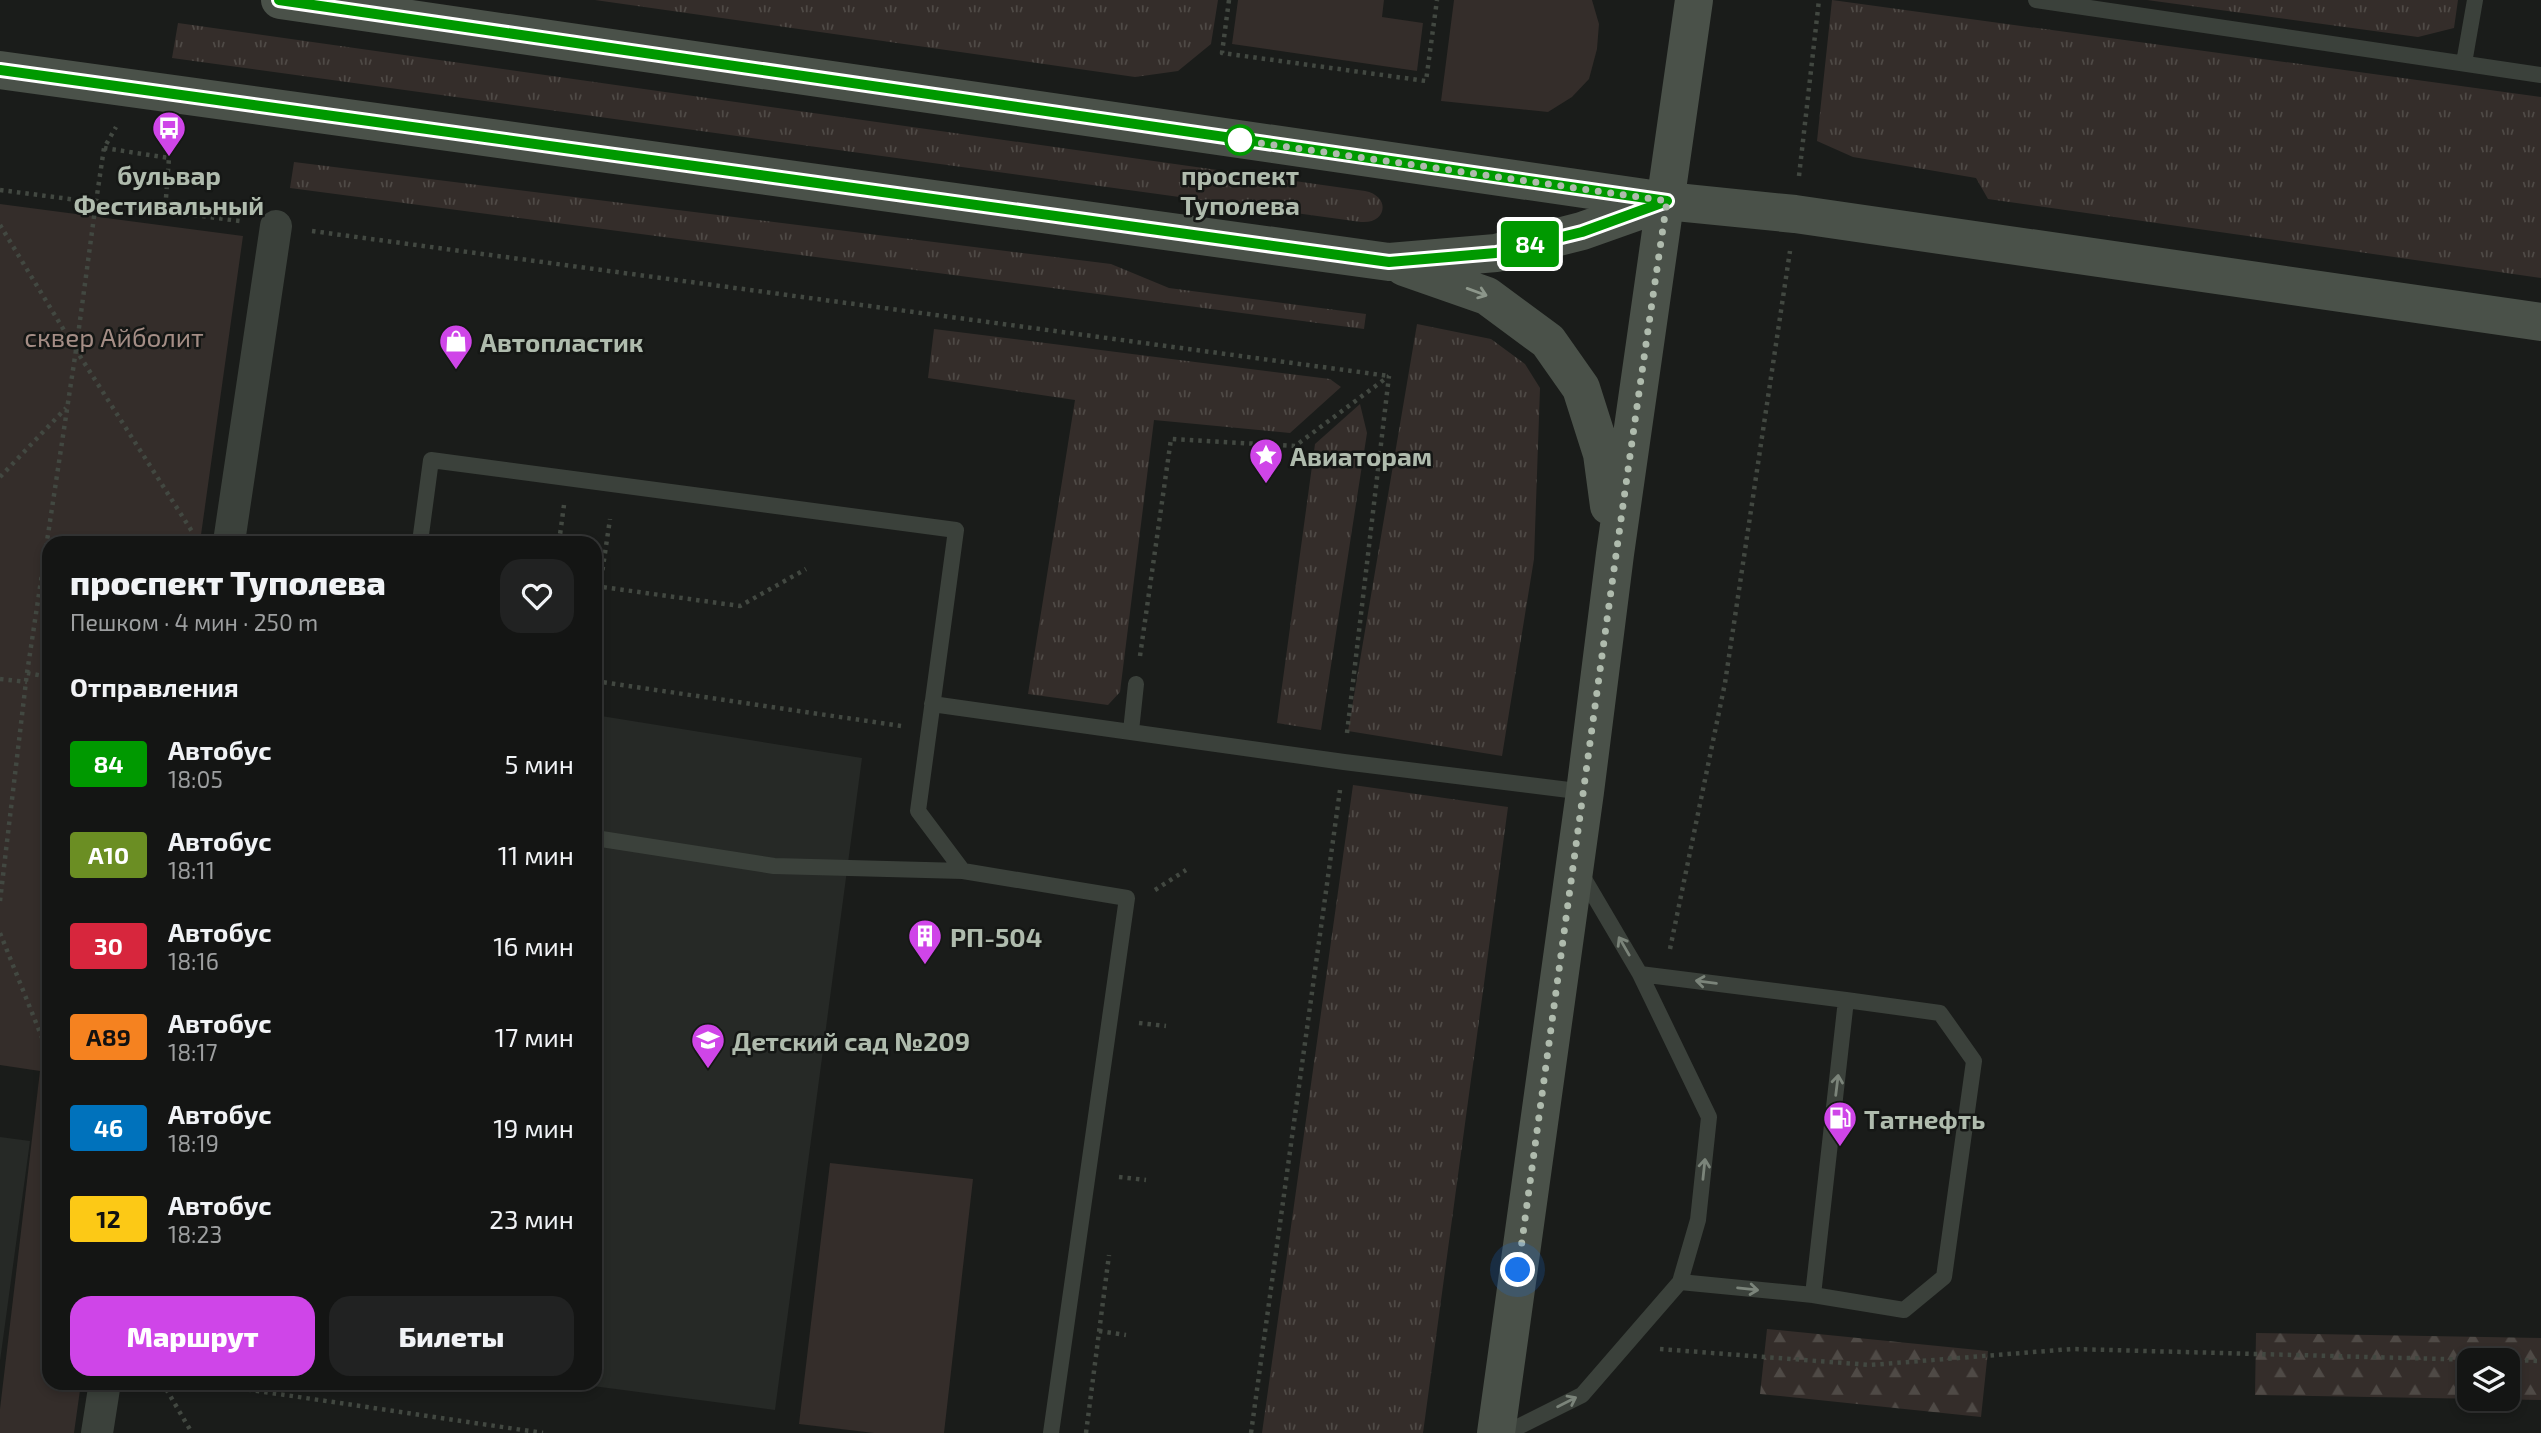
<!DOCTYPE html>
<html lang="ru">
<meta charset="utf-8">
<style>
:root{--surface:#141514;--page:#212222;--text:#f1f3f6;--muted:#9d9fa0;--line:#333434;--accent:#cf45e8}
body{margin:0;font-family:"Exo 2",sans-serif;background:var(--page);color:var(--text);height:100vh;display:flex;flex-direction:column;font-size:26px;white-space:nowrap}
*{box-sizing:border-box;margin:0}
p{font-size:23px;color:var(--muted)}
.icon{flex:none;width:38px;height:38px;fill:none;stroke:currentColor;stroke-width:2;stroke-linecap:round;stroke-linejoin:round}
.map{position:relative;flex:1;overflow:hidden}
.sheet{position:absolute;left:42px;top:536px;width:560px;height:854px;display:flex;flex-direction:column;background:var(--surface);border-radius:21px;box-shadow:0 4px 10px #0003,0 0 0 2px var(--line)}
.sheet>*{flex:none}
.badge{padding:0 14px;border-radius:5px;font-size:24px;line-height:46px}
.tools{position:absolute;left:2457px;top:1348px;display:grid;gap:14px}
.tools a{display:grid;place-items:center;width:63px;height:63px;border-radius:14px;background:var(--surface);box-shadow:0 4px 10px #0003,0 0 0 2px var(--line);font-size:35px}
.you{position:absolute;width:35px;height:35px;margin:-18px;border:5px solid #fff;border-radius:50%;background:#1a73e8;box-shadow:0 0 0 10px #1a73e833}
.map>.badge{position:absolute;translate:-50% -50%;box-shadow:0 0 0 4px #fff}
h2{padding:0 28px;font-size:26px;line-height:63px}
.round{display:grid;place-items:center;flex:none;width:74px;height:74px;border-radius:21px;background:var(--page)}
.summary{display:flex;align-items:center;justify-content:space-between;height:119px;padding:0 28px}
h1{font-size:33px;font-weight:800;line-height:52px}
.action{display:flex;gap:14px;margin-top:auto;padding:14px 28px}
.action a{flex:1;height:80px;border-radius:21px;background:var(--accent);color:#fff;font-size:28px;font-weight:800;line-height:80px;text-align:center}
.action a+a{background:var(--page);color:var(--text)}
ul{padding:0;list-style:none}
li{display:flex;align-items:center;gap:21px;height:91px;padding:0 28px}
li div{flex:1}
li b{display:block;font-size:26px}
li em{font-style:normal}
li .badge{min-width:77px;font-weight:700;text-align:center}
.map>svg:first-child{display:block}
.built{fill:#262926}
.grass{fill:url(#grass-tufts)}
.forest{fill:url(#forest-firs);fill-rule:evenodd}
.green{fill:#342d2a}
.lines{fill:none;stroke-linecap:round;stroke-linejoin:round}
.path{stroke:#424841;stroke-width:4.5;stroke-dasharray:3.5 5;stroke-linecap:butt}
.lane{stroke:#3b413b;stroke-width:16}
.street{stroke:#3b413b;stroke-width:32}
.secondary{stroke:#4a5149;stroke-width:38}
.oneway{stroke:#8c968a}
.oneway2{stroke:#7b847a}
.line-casing{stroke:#fff;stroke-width:16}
.line{stroke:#090;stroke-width:10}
.walk{stroke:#afbbad;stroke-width:7;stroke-dasharray:0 12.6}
.stop-dot{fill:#fff;stroke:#090;stroke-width:3.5}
.labels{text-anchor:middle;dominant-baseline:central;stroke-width:5;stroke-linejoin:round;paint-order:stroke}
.poi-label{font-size:26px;font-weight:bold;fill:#afbbad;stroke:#151715;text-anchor:start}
.stop-label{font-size:26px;font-weight:bold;fill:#afbbad;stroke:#151715}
.park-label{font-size:26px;fill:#a48d85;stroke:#151715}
</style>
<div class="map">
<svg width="2541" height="1433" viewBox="0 0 2541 1433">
<defs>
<pattern id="grass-tufts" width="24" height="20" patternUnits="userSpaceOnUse" patternTransform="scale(1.75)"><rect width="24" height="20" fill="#342d2a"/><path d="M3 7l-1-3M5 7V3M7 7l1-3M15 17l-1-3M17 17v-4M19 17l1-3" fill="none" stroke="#4f4a46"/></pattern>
<pattern id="forest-firs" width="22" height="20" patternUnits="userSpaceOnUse" patternTransform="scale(1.75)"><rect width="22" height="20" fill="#342d2a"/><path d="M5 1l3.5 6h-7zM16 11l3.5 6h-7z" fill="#4f4a46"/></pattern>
</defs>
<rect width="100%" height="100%" fill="#1a1c1a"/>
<path class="built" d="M595,715L862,758L775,1410L570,1383L595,1382Z
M0,1137L30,1141L0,1361Z"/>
<path class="grass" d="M595,0H1218L1211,44L1178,71L1135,77Z
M1832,0L2541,97V278L1988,199L1976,178L1853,157L1817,141Z
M2147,0H2458L2454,28L2418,37Z
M178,23L1365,191C1391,196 1387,224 1361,222L172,58Z
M294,162L1111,264L1169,288L1366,314L1364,329L290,188Z
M1417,324L1491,339L1525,364L1540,388L1534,559L1502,756L1348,731Z
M934,329L1330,379L1341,387L1290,433L1154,420L1120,692L1108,705L1028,694L1075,400L928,378Z
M1360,404L1367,433L1321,730L1277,723L1315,444Z
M1353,785L1508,807L1423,1433H1262Z"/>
<path class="forest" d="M1767,1329L1988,1351L1981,1417L1760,1394Z
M2256,1333L2541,1338V1400L2255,1395ZM2469,1360H2508V1398H2469Z"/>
<path class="green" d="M1238,0H1384L1382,17L1423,23L1417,71L1232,44Z
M1454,0H1592L1599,24L1597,49L1589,79L1572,97L1548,112L1441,101Z
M0,204L243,236L200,542H49V1382L81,1383L74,1433H0V1409L40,1071L0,1065Z
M830,1163L973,1179L944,1433H874L799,1424Z"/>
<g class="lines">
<path class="path" d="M1229,0L1222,53L1426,81L1437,0
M104,148L169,158L165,211
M1799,176L1819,0
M0,190L240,221
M0,225L76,350L193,533
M312,231L1389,376
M0,477L66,408
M559,542L564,505
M595,586L740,606L806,569
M600,587L610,519
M1140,656L1171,439L1295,446L1389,376
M27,673L49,677
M0,679L27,682
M595,681L901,726
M1347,733L1389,376
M1155,890L1186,870
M0,901L27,673L76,350L96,202L104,148L116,127
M0,933L49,1055
M1670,949L1725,683L1790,251
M1139,1023L1166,1026
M1119,1177L1146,1180
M1099,1331L1126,1335
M1660,1349L1870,1365L2072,1349L2480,1360
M2508,1360L2541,1361
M162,1382L192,1433
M197,1382L543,1433
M1086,1433L1109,1255
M1251,1433L1340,790"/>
<path class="lane" d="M2036,0L2541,75
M2464,63L2475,0
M420,542L431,460L956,530L918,811L963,871L1127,898L1051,1433
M932,704L1344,762L1585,792
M1131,731L1136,684
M595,838L774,866L963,871
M1640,974L1846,1000L1813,1295L1680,1282
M1813,1295L1904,1310L1944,1277L1974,1061L1940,1013L1846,1000
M1506,1433L1582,1395L1680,1282L1698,1220L1709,1117L1640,974L1580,872"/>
<path class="street" d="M229,542L276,226
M97,1433L105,1382"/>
<path class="secondary" d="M280,0L1666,201L1795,214L2541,322
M0,70L1389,262L1496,253L1582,231L1661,203
M1404,267L1487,296L1548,341L1581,388L1602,454L1609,506
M1496,1433L1585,792L1615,554L1694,0"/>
</g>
<defs><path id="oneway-shaft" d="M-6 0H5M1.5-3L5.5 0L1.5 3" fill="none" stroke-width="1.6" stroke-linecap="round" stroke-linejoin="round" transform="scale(1.75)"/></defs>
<use class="oneway" href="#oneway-shaft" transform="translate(1477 292) rotate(20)"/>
<g class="oneway2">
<use href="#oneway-shaft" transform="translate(1624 946) rotate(-120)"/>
<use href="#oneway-shaft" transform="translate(1706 982) rotate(-173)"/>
<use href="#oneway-shaft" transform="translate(1837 1085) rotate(-83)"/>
<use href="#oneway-shaft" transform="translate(1704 1169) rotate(-84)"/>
<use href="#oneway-shaft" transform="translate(1748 1289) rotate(6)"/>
<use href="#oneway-shaft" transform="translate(1567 1402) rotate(-27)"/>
</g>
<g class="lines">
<g class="line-casing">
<path id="line" d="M0,70L1389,262L1496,253L1582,232L1667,201L279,0"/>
</g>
<use href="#line" class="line"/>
<path class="walk" d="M1240,140L1232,139L1667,201C1614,557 1567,914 1518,1270"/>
</g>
<defs>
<g id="bus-pin" transform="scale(1.75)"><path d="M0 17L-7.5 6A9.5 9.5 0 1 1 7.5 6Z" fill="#cf45e8" stroke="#151715"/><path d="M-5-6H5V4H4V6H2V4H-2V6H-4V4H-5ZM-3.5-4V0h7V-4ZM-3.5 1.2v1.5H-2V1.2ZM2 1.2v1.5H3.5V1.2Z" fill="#fff"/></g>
<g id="shop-pin" transform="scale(1.75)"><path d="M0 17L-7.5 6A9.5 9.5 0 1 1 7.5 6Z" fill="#cf45e8" stroke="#151715"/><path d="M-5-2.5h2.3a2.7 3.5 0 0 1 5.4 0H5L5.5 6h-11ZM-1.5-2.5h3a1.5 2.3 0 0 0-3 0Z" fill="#fff"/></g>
<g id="sight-pin" transform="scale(1.75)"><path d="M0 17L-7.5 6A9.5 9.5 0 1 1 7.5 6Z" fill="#cf45e8" stroke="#151715"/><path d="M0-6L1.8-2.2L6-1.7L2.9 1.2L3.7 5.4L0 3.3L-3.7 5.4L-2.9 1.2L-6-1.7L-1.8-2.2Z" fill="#fff"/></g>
<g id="building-pin" transform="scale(1.75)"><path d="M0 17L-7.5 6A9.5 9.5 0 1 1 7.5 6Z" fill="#cf45e8" stroke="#151715"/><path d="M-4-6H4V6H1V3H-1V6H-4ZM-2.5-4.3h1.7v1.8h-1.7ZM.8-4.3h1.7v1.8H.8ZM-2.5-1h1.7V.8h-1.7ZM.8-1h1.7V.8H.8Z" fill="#fff"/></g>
<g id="school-pin" transform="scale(1.75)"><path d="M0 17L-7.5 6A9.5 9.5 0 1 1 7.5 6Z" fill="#cf45e8" stroke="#151715"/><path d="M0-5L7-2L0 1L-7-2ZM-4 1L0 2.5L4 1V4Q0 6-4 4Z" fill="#fff"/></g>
<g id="fuel-pin" transform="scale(1.75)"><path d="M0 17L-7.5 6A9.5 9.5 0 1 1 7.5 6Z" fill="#cf45e8" stroke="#151715"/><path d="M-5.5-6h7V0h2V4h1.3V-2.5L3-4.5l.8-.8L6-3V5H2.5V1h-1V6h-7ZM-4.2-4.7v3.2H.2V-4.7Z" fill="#fff"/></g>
</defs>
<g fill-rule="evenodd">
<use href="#bus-pin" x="169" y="128"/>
<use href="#shop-pin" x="456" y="341"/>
<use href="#sight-pin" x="1266" y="455"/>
<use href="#building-pin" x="925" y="936"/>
<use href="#school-pin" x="708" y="1040"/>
<use href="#fuel-pin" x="1840" y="1118"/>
</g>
<circle class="stop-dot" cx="1240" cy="140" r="14"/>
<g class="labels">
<g class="poi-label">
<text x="169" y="174" text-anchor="middle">бульвар<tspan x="169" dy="30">Фестивальный</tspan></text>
<text x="480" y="341">Автопластик</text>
<text x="1290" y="455">Авиаторам</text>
<text x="950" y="936">РП-504</text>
<text x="732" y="1040">Детский сад №209</text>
<text x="1864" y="1118">Татнефть</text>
</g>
<g class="stop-label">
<text x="1240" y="174">проспект<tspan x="1240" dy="30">Туполева</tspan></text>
</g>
<g class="park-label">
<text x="114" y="336">сквер Айболит</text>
</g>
</g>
</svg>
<div class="tools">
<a><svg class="icon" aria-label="layers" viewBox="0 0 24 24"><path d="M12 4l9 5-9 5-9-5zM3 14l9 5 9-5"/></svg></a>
</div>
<div class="you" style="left:1518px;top:1270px"></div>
<b class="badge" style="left:1530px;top:244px;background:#090;color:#fff">84</b>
<section class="sheet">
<div class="summary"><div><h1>проспект Туполева</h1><p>Пешком · 4 мин · 250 m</p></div><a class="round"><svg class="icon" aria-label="heart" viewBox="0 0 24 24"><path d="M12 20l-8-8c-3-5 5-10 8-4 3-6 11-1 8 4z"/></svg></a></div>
<h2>Отправления</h2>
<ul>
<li><span class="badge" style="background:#090;color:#fff">84</span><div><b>Автобус</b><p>18:05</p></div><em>5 мин</em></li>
<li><span class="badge" style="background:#6b8e23;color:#fff">А10</span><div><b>Автобус</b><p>18:11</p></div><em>11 мин</em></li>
<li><span class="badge" style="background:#d7263d;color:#fff">30</span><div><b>Автобус</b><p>18:16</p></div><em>16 мин</em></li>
<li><span class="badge" style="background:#f58220;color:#111">А89</span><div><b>Автобус</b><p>18:17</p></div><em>17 мин</em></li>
<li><span class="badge" style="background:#0072bc;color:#fff">46</span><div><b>Автобус</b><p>18:19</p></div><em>19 мин</em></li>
<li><span class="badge" style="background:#fcc916;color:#111">12</span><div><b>Автобус</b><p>18:23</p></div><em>23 мин</em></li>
</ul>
<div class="action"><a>Маршрут</a><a>Билеты</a></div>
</section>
</div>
